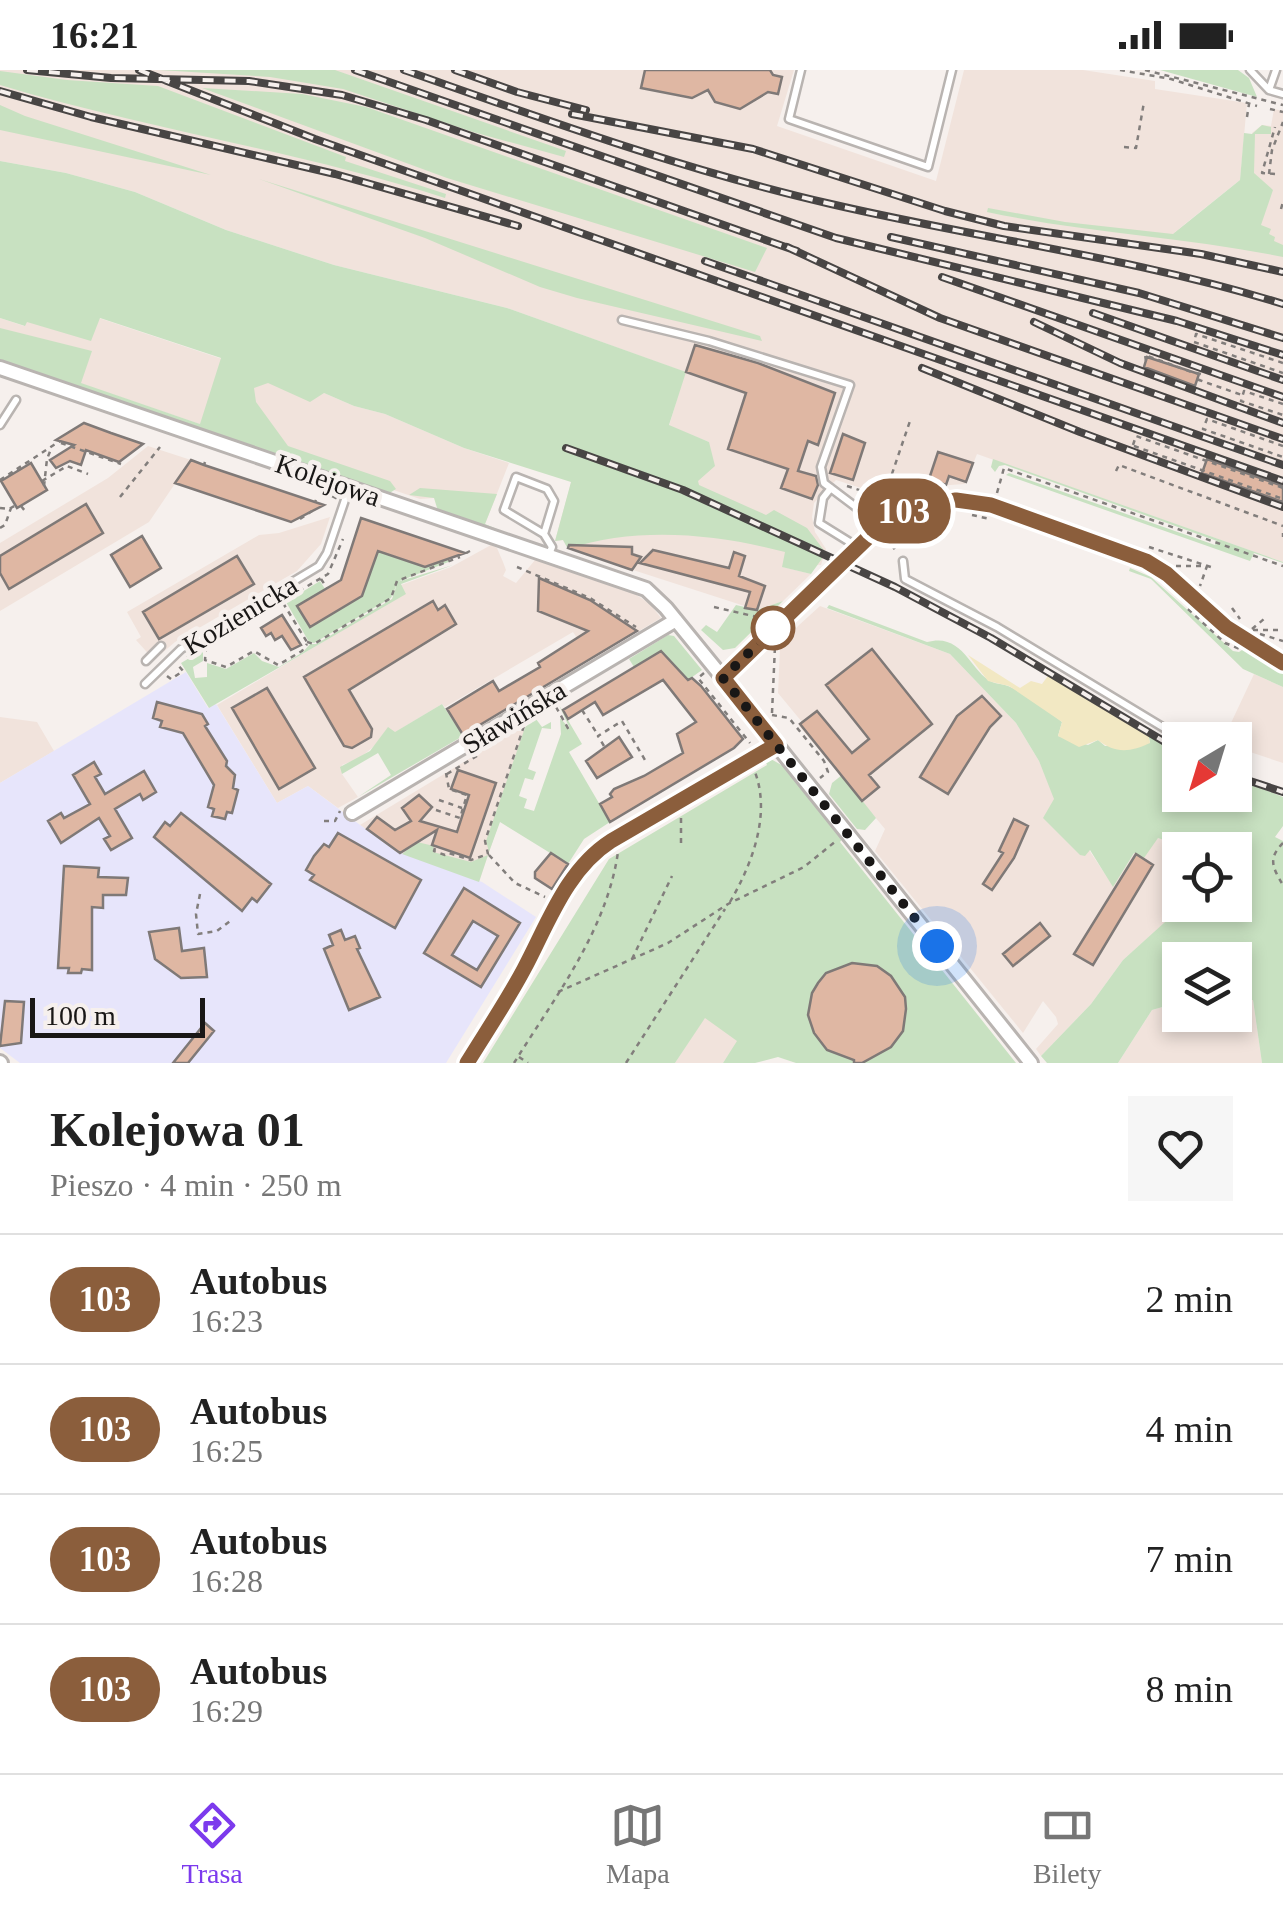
<!DOCTYPE html>
<html lang="pl">
<meta charset="utf-8">
<style>
:root{--surface:#fff;--page:#f6f6f6;--text:#222;--muted:#767676;--line:#e0e0e0;--accent:#7c3aed}
body{margin:0;font-family:Georgia,serif;background:var(--page);color:var(--text);height:100vh;display:flex;flex-direction:column;font-size:38px;white-space:nowrap}
*{box-sizing:border-box;margin:0}
p{font-size:32px;color:var(--muted)}
.icon{flex:none;width:55px;height:55px;fill:none;stroke:currentColor;stroke-width:2;stroke-linecap:round;stroke-linejoin:round}
.map{position:relative;height:993px;overflow:hidden}
.sheet{display:flex;flex-direction:column;background:var(--surface);flex:1}
.sheet>*{flex:none}
.badge{padding:0 20px;border-radius:32px;font-size:35px;line-height:65px}
.needle{width:65px;rotate:218deg}
.controls{position:absolute;left:1162px;top:652px;display:grid;gap:20px}
.controls a{display:grid;place-items:center;width:90px;height:90px;border-radius:0px;background:var(--surface);box-shadow:0 5px 15px #0003;font-size:50px}
.scale{position:absolute;left:30px;bottom:25px;width:175px;box-sizing:border-box;padding-left:10px;border:5px solid #191716;border-top:0;font-size:28px;line-height:35px;white-space:nowrap;color:#191716;-webkit-text-stroke:8px #f6f0ed;paint-order:stroke}
.you{position:absolute;width:50px;height:50px;margin:-25px;border:8px solid #fff;border-radius:50%;background:#1a73e8;box-shadow:0 0 0 15px #1a73e833}
.map>.badge{position:absolute;translate:-50% -50%;box-shadow:0 0 0 5px #fff}
.round{display:grid;place-items:center;flex:none;width:105px;height:105px;border-radius:0px;background:var(--page)}
.summary{display:flex;align-items:center;justify-content:space-between;height:170px;padding:0 50px}
h1{font-size:48px;font-weight:700;line-height:75px}
ul{padding:0;list-style:none}
li{display:flex;align-items:center;gap:30px;height:130px;padding:0 50px;border-top:2px solid var(--line)}
li div{flex:1}
li b{display:block;font-size:38px}
li em{font-style:normal}
li .badge{min-width:110px;font-weight:700;text-align:center}
.status{display:flex;justify-content:space-between;align-items:center;height:70px;padding:0 50px;background:var(--surface);direction:ltr}
.status svg{height:28px;fill:currentColor}
.menu{display:flex;justify-content:space-around;align-items:center;height:140px;border-top:2px solid var(--line);background:var(--surface);font-size:28px;color:var(--muted)}
.menu a{display:grid;justify-items:center;gap:5px}
.menu .on{color:var(--accent)}
.map>svg:first-child{display:block}
.built{fill:#f1e3dc}
.medical{fill:#e7e5fb}
.green{fill:#c8e1c1}
.sand{fill:#f2e8c3}
.building{fill:#dfb7a3;stroke:#7f7977;stroke-width:2.5;fill-rule:evenodd}
.lines{fill:none;stroke-linecap:round;stroke-linejoin:round}
.service-casing{stroke:#b9b4b1;stroke-width:11}
.minor-casing{stroke:#b9b4b1;stroke-width:18}
.path{stroke:#827e7c;stroke-width:2.5;stroke-dasharray:5 5;stroke-linecap:butt}
.service{stroke:#fff;stroke-width:6}
.minor{stroke:#fff;stroke-width:12}
.rail-casing{stroke:#484544;stroke-width:8}
.rail{stroke:#f6f0ed;stroke-width:4;stroke-dasharray:11;stroke-linecap:butt}
.line-casing{stroke:#fff;stroke-width:22}
.line{stroke:#8b5e3c;stroke-width:15}
.walk{stroke:#191716;stroke-width:10;stroke-dasharray:0 18}
.stop-dot{fill:#fff;stroke:#8b5e3c;stroke-width:5}
.labels{text-anchor:middle;dominant-baseline:central;stroke-width:9;stroke-linejoin:round;paint-order:stroke}
.street-label{font-size:28px;fill:#191716;stroke:#f6f0ed}
</style>
<div class="status"><b>16:21</b><svg viewBox="0 0 49 12"><path d="M0 12V9h3v3zM5 12V6h3v6zM10 12V3h3v9zM15 12V0h3v12zM26 1h20v11H26zM47 4h2v5h-2z"/></svg></div>
<div class="map">
<svg width="1283" height="993" viewBox="0 0 1283 993">
<rect width="100%" height="100%" fill="#f6f0ed"/>
<path class="built" d="M0,0H794L777,56L936,111L964,0H1083L1155,11V19L1247,33L1240,110L1175,162L1251,105L1252,63L1262,55L1271,56L1274,39L1283,41V492L977,384L965,414L921,417L923,405L919,406L911,424L886,417L883,425L836,410L814,433L812,447L815,462L826,479L821,495L783,497L811,504L783,531L757,540L568,479L563,470L555,471L571,413L709,372L669,356L685,302L507,238L334,195L226,160L135,122L66,103L0,91Z
M0,248L24,256L26,252L99,248L324,323L354,336L385,344L464,378L509,393L485,454L434,428L420,429L0,286Z
M148,376L191,390L149,452L0,541V473L108,408Z
M330,447L321,474L297,501L175,572L154,590L136,570L141,567L127,542L259,465L279,463Z
M491,475L497,478L503,492L506,500L503,506L516,513L535,490L635,524L650,534L661,548L591,589L573,562L445,637L442,634L379,672L360,688L342,695V704L358,727L338,738L308,716L277,733L217,635L405,523L401,515L451,497Z
M820,536L950,584L1016,653L1039,691L1055,729L1113,816L1135,782L1158,768L1167,770L1186,762L1196,780H1180V835H1185L1123,890L1091,934L1041,986L1036,979L1058,954L1056,947L1043,931L1023,963L875,781L885,759L799,656L802,652L778,623L780,579L798,556Z
M1254,604L1283,617V693L1235,677V670H1223Z
M0,647L37,652L54,681L0,713Z
M515,661H530L479,812L395,781L360,755Z
M1253,930L1262,993H1118L1152,940L1180,932V945H1235V933Z
M705,947L738,971L723,993H675Z"/>
<path class="medical" d="M186,602L208,638L216,634L277,733L308,716L395,781L482,812L536,847L446,993H20L0,978V713Z"/>
<path class="green" d="M159,0H335L566,81L564,87L473,62L343,19L270,7Z
M1160,0H1238L1249,8L1257,27Z
M0,1L67,10L158,16L346,87L345,91L446,124L445,128C299,81 146,59 0,15Z
M202,18L302,24L366,37L767,178L755,202L447,108Z
M0,35L25,46L211,105L0,60Z
M1262,55L1271,57V64H1255L1254,103L1273,120L1261,155L1271,159L1269,164L1275,167L1274,171L1283,175V187C1185,167 1085,163 987,142L988,138L1065,152L1173,164L1240,110L1244,63L1252,64Z
M0,91L66,103L135,122L226,160L334,195L507,238L686,302L669,355L709,372L715,396L698,411L699,415L766,445L774,440L807,458L826,483L811,504L782,497L785,482C716,464 637,456 568,479L563,470L555,471L571,412L464,378L385,344L354,336L324,323L310,332L268,313L254,318L256,332L288,376L390,411L396,419L388,424L0,291V258L92,281L81,313L200,354L221,288L100,248L91,271L27,252L25,256L0,248Z
M259,109L760,266L762,271L577,228L540,217L425,168Z
M993,389L1283,492V493L1254,483L1250,491L1006,405L1009,403L1215,475L1217,471L1005,395L999,396L995,402L991,397Z
M420,418L497,424L485,454L530,473L438,441L434,428L409,425Z
M378,481L425,497L448,489L451,491L397,512L453,495L401,514L406,524L209,638L181,593L203,580V591L193,597L195,608L207,607V593L226,599L254,583L262,591L279,597L303,582L310,574H316L392,529L397,514L391,528L314,573L309,572L286,532L320,511L325,519L297,536L310,557L362,526Z
M1130,498L1151,507L1233,581L1239,582L1245,578L1283,599V617L1243,599L1151,509L1129,501Z
M783,531L735,578L723,580L701,560L706,555L717,562L736,535L757,540Z
M829,535L927,572C963,562 970,601 992,612C997,614 1003,614 1008,616C1028,624 1046,639 1062,652L1058,666L1088,675L1098,670L1105,676L1150,673L1148,663L1176,678L1175,682L1180,685V725H1235V708L1283,727V756L1275,767L1283,771V993H1262L1253,930L1235,933V890H1180V932L1152,940L1118,993H1047L1041,986L1091,934L1123,890L1175,843L1185,835H1235V780H1196L1185,763L1167,771L1158,768L1144,788L1134,783L1113,817L1090,780L1085,786L1080,785L1043,748L1054,729L1039,691L1016,653L950,584L827,538Z
M668,565L674,566L702,600L688,610L661,581L634,597L629,589Z
M442,634L463,666L358,727L391,705L378,683L342,704L340,697L370,681L388,657L395,662Z
M559,635L582,674L569,682L610,752L584,769L568,794L500,752L489,782L486,771L529,646L537,641L540,646L536,649L542,657L551,652V659L542,658L528,699L536,702L533,710L525,708L519,726L527,729L524,738L534,741L561,664L560,648L570,659Z
M769,688L785,697L842,769L840,772L1016,993H796L778,987L755,993H723L737,971L705,948L675,993H483L609,789L767,695L765,690Z
M842,705L876,748L865,760L857,759L829,724L832,713Z
M417,772L434,776L433,782L471,792L488,785L479,812L402,784Z"/>
<path class="sand" d="M968,585L1020,618L1031,611L1042,614L1050,603L1148,663L1150,673C1131,682 1115,684 1098,670L1079,677L1058,666L1062,652L1009,616L988,611Z"/>
<path class="building" d="M645,0H770L773,5L782,7L778,24L768,22L740,39L715,32L708,20L692,28L641,18Z
M695,275L758,293L835,323L818,375L808,371L798,401L816,406L818,415L812,429L781,418L788,399L728,379L746,323L686,302Z
M1147,287L1199,304L1195,316L1144,297Z
M84,353L111,363L143,374L119,392L86,380L81,395L70,391L56,398L50,390L74,375L56,370Z
M843,364L865,373L853,410L830,403Z
M938,382L973,393L966,412L949,406L946,415L929,409Z
M1207,389L1283,416V432L1202,403Z
M191,390L204,395L324,435L291,452L175,413Z
M31,393L47,420L17,438L1,411Z
M86,434L103,463L9,519L0,503V486Z
M361,448L465,483L425,497L378,481L362,526L310,557L297,536L341,510Z
M142,466L161,498L130,517L111,485Z
M569,475L632,477V484L641,487L632,500L568,478Z
M653,480L729,498L734,482L745,486L739,506L765,516L757,540L745,538L750,522L640,493Z
M237,486L254,514L159,569L143,542Z
M539,508L590,530L637,561L463,665L447,639L493,611L499,621L540,597L538,593L588,561L538,541Z
M433,531L438,540L445,535L456,554L349,620L372,659L371,667L352,678L344,676L304,607Z
M282,545L301,575L291,580L282,566L275,570L271,563L266,566L261,558Z
M872,579L932,654L869,705L879,717L862,731L800,654L817,641L852,683L869,669L826,615Z
M661,581L688,610L692,608L701,616L743,669L734,678L610,752L600,734L612,727L610,724L614,719L644,706L683,683L677,664L696,652L663,610L603,645L595,632L568,649L563,640Z
M267,618L315,698L279,719L232,638Z
M982,626L1001,646L990,657L948,724L920,707L957,646Z
M157,632L202,644L208,654L205,656L227,691L226,696L235,705L233,718L238,720L232,743L227,742L225,749L212,746L214,739L208,737L214,715L183,663L160,657L162,651L153,648Z
M619,667L632,687L597,708L586,691Z
M94,692L101,704L95,707L105,724L144,701L156,722L143,730L140,724L115,739L132,768L111,780L104,769L110,766L99,748L61,773L48,751L61,743L64,748L90,734L73,705Z
M458,700L496,713L470,788L432,775L437,760L400,783L367,759L377,747L395,760L411,751L402,738L419,725L432,737L420,751L457,762L469,725L451,719Z
M181,743L271,814L257,832L252,828L242,841L154,767L165,752L170,756Z
M1014,749L1028,756L1014,788L992,820L983,814L1003,783L999,781Z
M338,763L421,810L395,858L310,810L314,805L306,800L314,786L324,774L329,777Z
M551,783L568,794L552,819L535,808V802Z
M1136,784L1153,795L1093,895L1074,884Z
M64,796L99,798L98,807L128,808L126,825H103V838L92,837V900L82,899L81,903H68L69,898H58Z
M464,818L520,853L481,917L424,883ZM473,851L498,866L477,900L452,885Z
M1040,853L1050,866L1013,896L1003,884Z
M179,858L182,881L204,878L207,907L181,908L155,889L149,862Z
M341,860L345,870L355,866L360,878L357,879L380,927L349,940L324,879L333,875L329,865Z
M852,893L877,896L891,906L905,927L906,939L903,961L891,977L862,993H854V990L827,980L814,963L808,945L812,923L818,913L826,903Z
M5,931L24,932L21,973L0,976Z
M205,953L214,961L188,993H173Z"/>
<g class="lines">
<g class="service-casing">
<path id="service" d="M801,0L789,49L928,97L952,0
M1250,0L1269,20L1283,24
M1269,20L1276,0
M622,250L709,271L850,315L821,397L824,413L865,444L876,458
M0,355L16,330
M831,418L823,428L819,453L856,476
M544,464L554,431L547,419L516,407L504,440L544,464L552,477L549,484
M903,491L905,509L997,557L1164,658L1195,667L1217,668
M146,591L161,576
M145,614L181,579L319,496L327,483L349,418"/>
</g>
<g class="minor-casing">
<path id="minor" d="M0,298L646,519L666,538L723,608L1031,993
M723,608L877,459L895,446L921,435L956,430L984,433L1146,491C1195,521 1230,567 1283,593
M352,743L676,550
M0,992L1,993
M467,993C486,962 507,931 524,899C548,854 566,799 611,771L776,675"/>
</g>
<path class="path" d="M1120,0L1171,9L1257,36
M1145,0L1283,35
M1270,39L1283,42
M1247,47L1249,34
M1124,77L1136,78L1144,32
M1269,104L1272,80L1283,52
M1275,104L1262,103L1275,57
M1281,139L1283,132
M1146,291L1145,285L1194,303
M1283,293L1196,264L1194,272L1283,303
M1196,303L1201,304L1199,310L1242,325
M1283,334L1244,321L1241,331L1283,345
M61,373L121,394
M1133,375L1136,366L1283,418
M1134,376L1283,429
M1283,376L1207,349L1203,359L1283,387
M204,395L205,392
M1116,401L1119,395L1283,456
M0,410L60,371
M42,411L67,396L88,404
M44,416L47,389L51,379
M847,416L896,432
M323,422L338,429
M997,423L1004,398L1283,496
M120,427L160,377
M315,432L316,430
M21,436L25,441
M0,438L9,439L16,435
M879,442L911,348
M972,445L990,449
M300,449L312,441
M0,458L5,455L11,438
M1283,463V467
M1149,477L1214,498
M893,479L900,473L902,475
M466,483L470,481
M1176,496H1207L1200,516
M517,497L590,528L636,557
M321,509L327,518
M283,533L307,572
M714,537L766,549
M1232,538L1240,549
M1188,539L1225,573L1240,579
M1252,559L1264,549
M1253,560H1283
M1260,564L1283,571
M307,572L314,574L391,528L397,511L460,487
M206,577L205,590L226,597L254,581L278,595L302,581L307,574
M187,587L328,504L343,469
M704,603L698,608L750,673
M167,606L171,609L183,601L178,595
M556,637L569,660
M582,640L598,665
M772,643L775,576
M772,645L789,648L824,691L828,702L820,708
M604,676L598,666L622,651L645,690
M447,704L480,684
M439,730L462,738
M436,740L460,748L467,725L449,719L446,703
M324,751H335L340,741
M681,773V745
M1283,773C1268,788 1272,797 1283,815
M435,778L434,781L445,785L449,783L471,790L488,784L485,771L525,653
M489,785L515,813L545,827
M200,824L196,844L198,864L217,861L233,849
M730,832C752,794 771,745 755,702
M632,889L672,806
M558,922L668,873L728,834L804,797L836,771
M519,987L528,993
M514,993C555,927 607,860 618,782
M626,993L725,839"/>
<use href="#service" class="service"/>
<use href="#minor" class="minor"/>
<g class="rail-casing">
<path id="rail" d="M27,0L111,8L249,11L342,25L426,50L797,181
M139,0L315,69L1283,411
M355,0L836,168L1177,251L1283,285
M404,0C544,49 686,101 831,134C981,169 1136,188 1283,234
M455,0L517,22L586,40
M0,21L91,47L335,104L518,156
M572,44L753,79L945,141L1004,156L1201,184L1283,202
M891,167L1139,223L1283,268
M787,177L940,248L1283,369
M705,191L1283,395
M942,207L1283,327
M1093,243L1283,310
M1034,252L1120,293L1283,353
M922,298L1080,362L1283,437
M566,378L683,420L895,517L991,568L1180,681
M1235,706L1283,722"/>
</g>
<use href="#rail" class="rail"/>
</g>
<g class="lines">
<g class="line-casing">
<path id="line" d="M467,993C486,962 507,931 524,899C548,854 566,800 611,771L776,675L723,608L882,454L916,437L956,430L991,435L1146,491L1167,504L1226,557L1283,593"/>
</g>
<use href="#line" class="line"/>
<path class="walk" d="M773,558L780,552L723,608L937,876"/>
</g>
<circle class="stop-dot" cx="773" cy="558" r="20"/>
<g class="labels">
<g class="street-label">
<text transform="translate(328 410) rotate(19)">Kolejowa</text>
<text transform="translate(240 545) rotate(-31)">Kozienicka</text>
<text transform="translate(514 647) rotate(-31)">Sławińska</text>
</g>
</g>
</svg>
<div class="controls">
<a><svg class="needle" viewBox="-14 -14 28 28"><path d="M0-13l5 13h-10z" fill="#e53935"/><path d="M0 13l5-13h-10z" fill="#767676"/></svg></a>
<a><svg class="icon" aria-label="locate" viewBox="0 0 24 24"><circle cx="12" cy="12" r="6"/><path d="M12 2v4M12 18v4M2 12h4M18 12h4"/></svg></a>
<a><svg class="icon" aria-label="layers" viewBox="0 0 24 24"><path d="M12 4l9 5-9 5-9-5zM3 14l9 5 9-5"/></svg></a>
</div>
<div class="scale">100 m</div>
<div class="you" style="left:937px;top:876px"></div>
<b class="badge" style="left:904px;top:441px;background:#8b5e3c;color:#fff">103</b>
</div>
<section class="sheet">
<div class="summary"><div><h1>Kolejowa 01</h1><p>Pieszo · 4 min · 250 m</p></div><a class="round"><svg class="icon" aria-label="heart" viewBox="0 0 24 24"><path d="M12 20l-8-8c-3-5 5-10 8-4 3-6 11-1 8 4z"/></svg></a></div>
<ul>
<li><span class="badge" style="background:#8b5e3c;color:#fff">103</span><div><b>Autobus</b><p>16:23</p></div><em>2 min</em></li>
<li><span class="badge" style="background:#8b5e3c;color:#fff">103</span><div><b>Autobus</b><p>16:25</p></div><em>4 min</em></li>
<li><span class="badge" style="background:#8b5e3c;color:#fff">103</span><div><b>Autobus</b><p>16:28</p></div><em>7 min</em></li>
<li><span class="badge" style="background:#8b5e3c;color:#fff">103</span><div><b>Autobus</b><p>16:29</p></div><em>8 min</em></li>
</ul>
</section>
<nav class="menu">
<a class="on"><svg class="icon" aria-label="directions" viewBox="0 0 24 24"><path d="M12 3l9 9-9 9-9-9zM9 14v-3h6M13 9l2 2-2 2"/></svg>Trasa</a>
<a><svg class="icon" aria-label="map" viewBox="0 0 24 24"><path d="M3 6l6-2 6 2 6-2v14l-6 2-6-2-6 2zM9 4v14M15 6v14"/></svg>Mapa</a>
<a><svg class="icon" aria-label="tickets" viewBox="0 0 24 24"><path d="M3 7h18v10H3zM15 7v10"/></svg>Bilety</a>
</nav>
